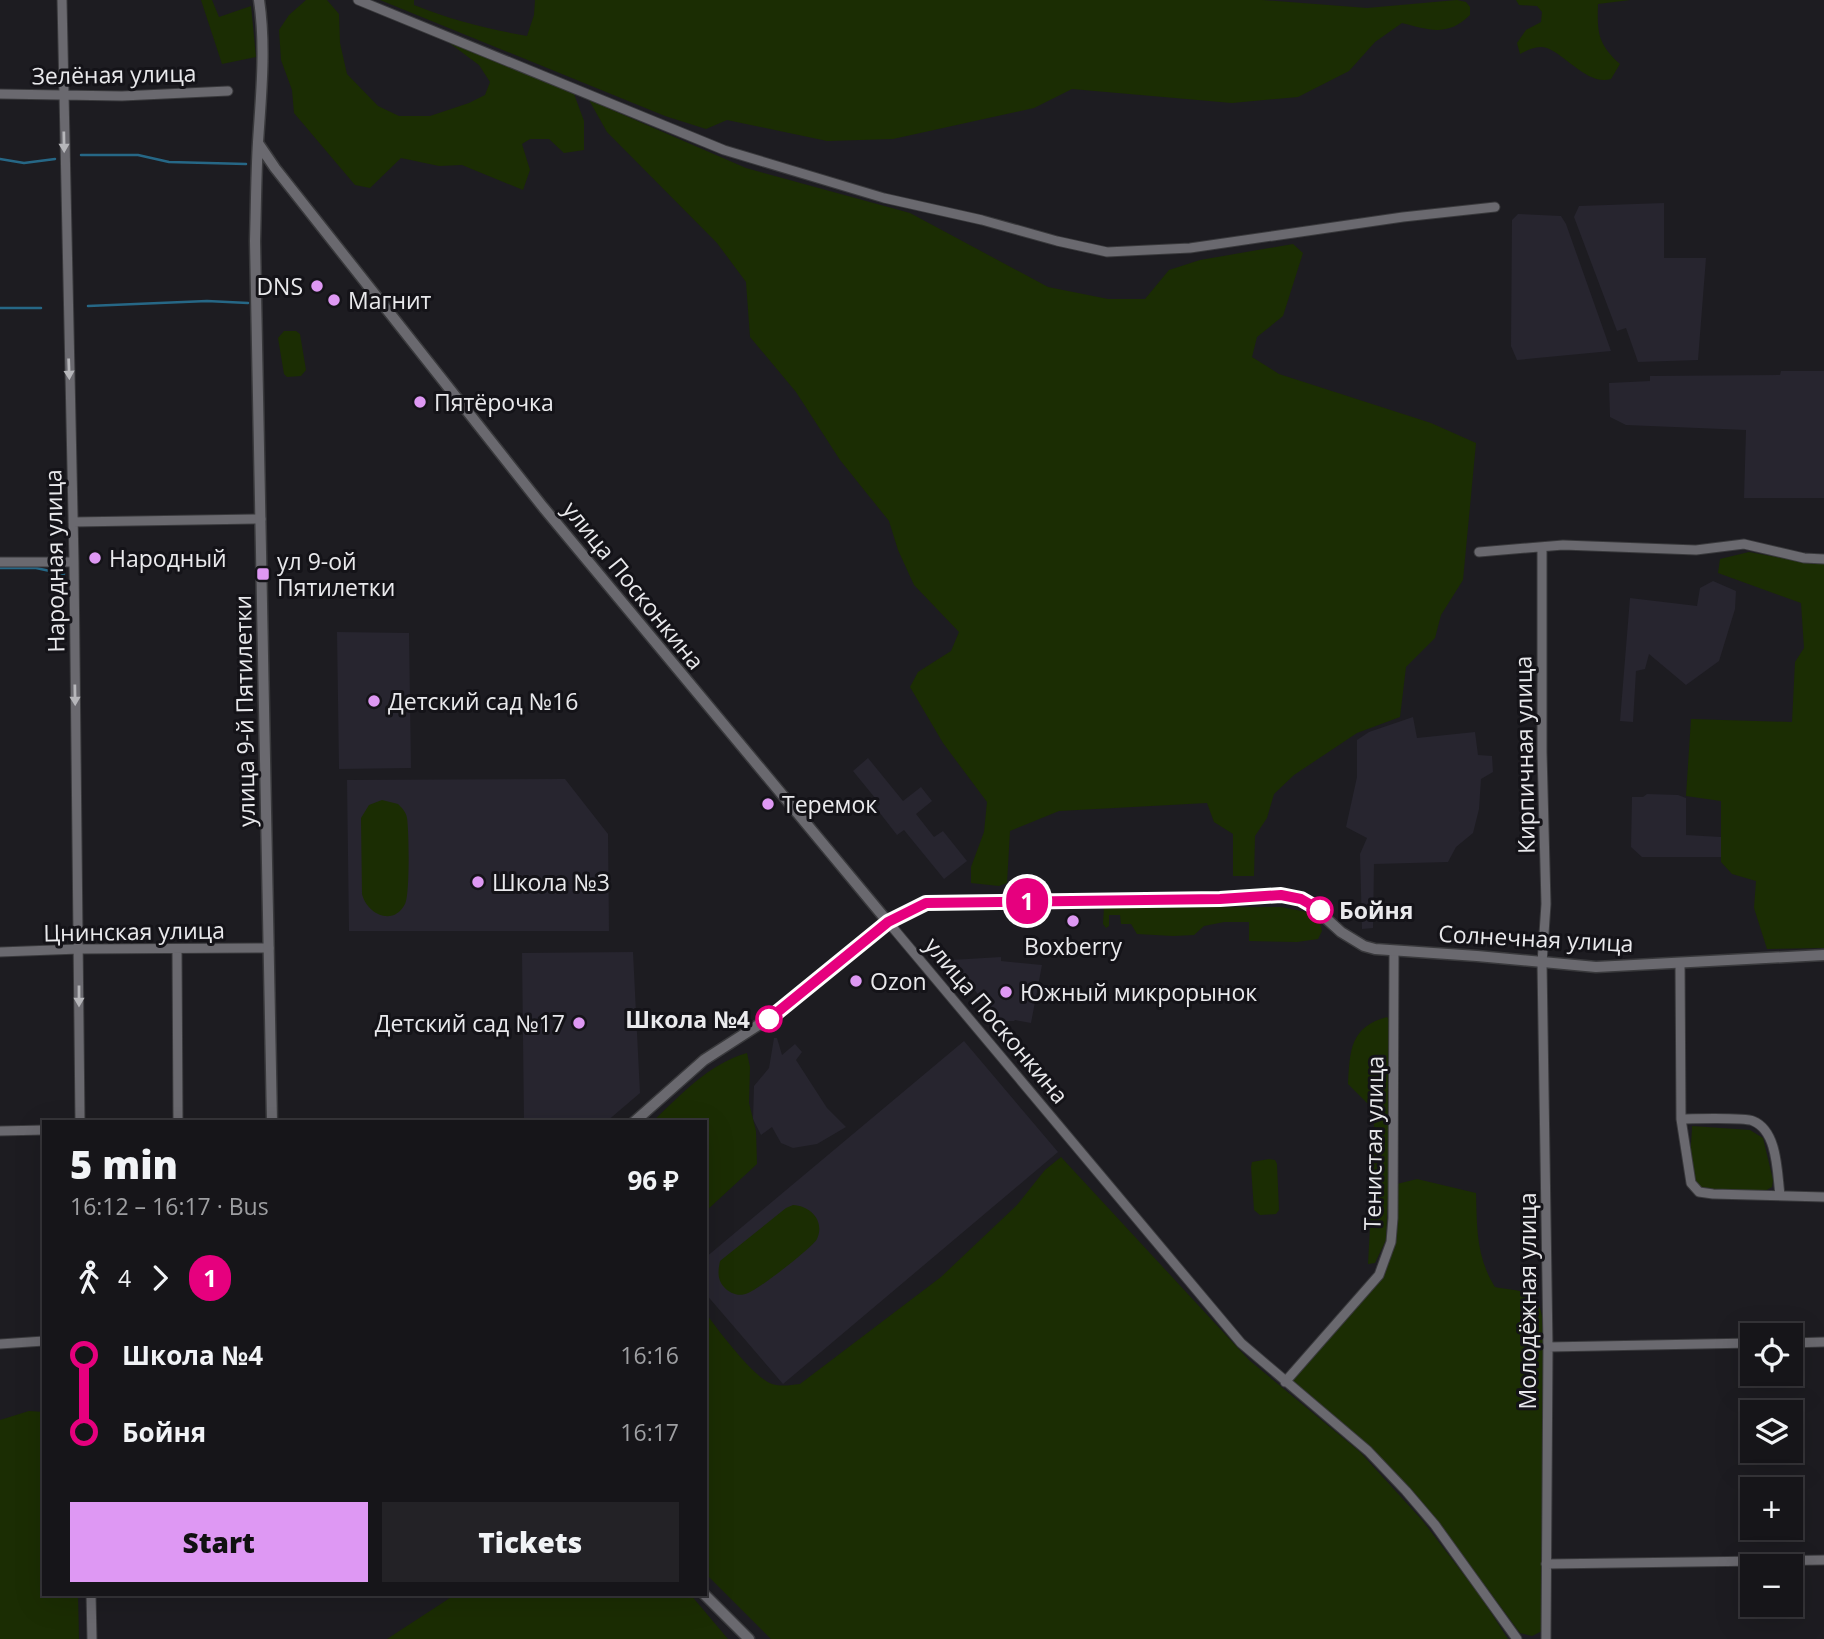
<!DOCTYPE html>
<meta charset="utf-8">
<style>
:root{--surface:#161519;--page:#232226;--text:#f1f3f6;--muted:#9e9fa2;--line:#353438;--accent:#de98f3}
body{margin:0;font-family:"Open Sans",sans-serif;background:var(--page);color:var(--text);height:100vh;display:flex;flex-direction:column;font-size:26px;white-space:nowrap}
*{box-sizing:border-box;margin:0}
p{font-size:23px;color:var(--muted)}
.icon{flex:none;width:38px;height:38px;fill:none;stroke:currentColor;stroke-width:2;stroke-linecap:round;stroke-linejoin:round}
.map{position:relative;flex:1;overflow:hidden}
.sheet{position:absolute;left:42px;top:1120px;width:665px;height:476px;display:flex;flex-direction:column;background:var(--surface);border-radius:0px;box-shadow:0 7px 28px #0002,0 0 0 2px var(--line)}
.sheet>*{flex:none}
.badge{padding:0 14px;border-radius:23px;font-size:24px;line-height:46px}
.buttons{position:absolute;left:1740px;top:1323px;display:grid;gap:14px}
.buttons a{display:grid;place-items:center;width:63px;height:63px;border-radius:0px;background:var(--surface);box-shadow:0 7px 28px #0002,0 0 0 2px var(--line);font-size:35px}
.map>.badge{position:absolute;translate:-50% -50%;box-shadow:0 0 0 4px #fff}
.legs{display:flex;align-items:center;gap:10px;height:77px;padding:0 28px;font-size:23px}
.legs p{margin-inline-start:auto}
.headline{display:flex;align-items:center;justify-content:space-between;height:119px;padding:0 28px}
h1{font-size:38px;font-weight:800;line-height:52px}
.action{display:flex;gap:14px;margin-top:auto;padding:14px 28px}
.action a{flex:1;height:80px;border-radius:0px;background:var(--accent);color:#111;font-size:28px;font-weight:800;line-height:80px;text-align:center}
.action a+a{background:var(--page);color:var(--text)}
ul{padding:0 28px;list-style:none}
li{display:flex;align-items:center;gap:24px;height:77px;font-size:26px}
li i{display:grid;place-items:center;width:10px;height:100%;margin:0 9px;background:currentColor}
li i::after{content:'';width:18px;height:18px;margin:-9px;border:5px solid;border-radius:50%;background:var(--surface)}
li p{margin-inline-start:auto}
li:first-child i{background:linear-gradient(#0000 50%,currentColor 0)}
li:last-child i{background:linear-gradient(currentColor 50%,#0000 0)}
.map>svg:first-child{display:block}
.built{fill:#27252f}
.green{fill:#1b2d03}
.lines{fill:none;stroke-linecap:round;stroke-linejoin:round}
.stream{stroke:#266786;stroke-width:2.5}
.minor-casing{stroke:#39393c;stroke-width:11}
.tertiary-casing{stroke:#39393c;stroke-width:13}
.minor{stroke:#6a696f;stroke-width:9}
.tertiary{stroke:#6a696f;stroke-width:10}
.oneway{fill:#b6b6ba}
.line-1-casing{stroke:#fff;stroke-width:16}
.line-1{stroke:#e6007e;stroke-width:10}
.poi-dot{fill:#de98f3;stroke:#141318;stroke-width:2.5}
.stop-1-dot{fill:#fff;stroke:#e6007e;stroke-width:3.5}
.labels{text-anchor:middle;dominant-baseline:central;stroke-width:6;stroke-linejoin:round;paint-order:stroke}
.street-label{font-size:23px;fill:#e9e9ec;stroke:#141318}
.poi-label{font-size:23px;fill:#e9e9ec;stroke:#141318;text-anchor:start}
.stop-label{font-size:23px;font-weight:bold;fill:#e9e9ec;stroke:#141318;text-anchor:start}
</style>
<div class="map">
<svg width="1824" height="1639" viewBox="0 0 1824 1639">
<rect width="100%" height="100%" fill="#1d1c21"/>
<path class="built" d="M1664,203V258H1706L1698,360L1638,362L1626,328L1617,331L1574,217L1579,206Z
M1518,214L1561,216L1566,224L1611,351L1517,360L1511,346L1512,220Z
M1781,371H1824V498H1744L1746,430L1626,425L1610,417L1609,383L1650,381V376L1780,375Z
M1713,581L1736,591L1735,609L1719,661L1686,685L1649,654L1645,669L1636,671L1633,722L1620,721L1630,598L1697,606L1700,588Z
M337,632L409,633L411,768L339,769Z
M1413,717L1417,738L1475,732L1478,755L1492,756L1493,772L1481,779L1479,809L1473,833L1456,847L1448,862L1374,864L1373,928L1362,929L1360,854L1367,838L1346,827L1357,777V740L1369,732Z
M868,758L903,801L921,787L932,801L916,814L934,837L943,831L967,861L944,879L904,830L897,835L876,808L880,804L853,771Z
M565,779L608,834L609,931H349L347,780Z
M1647,794L1678,795L1686,798V835L1721,837V857H1642L1631,847L1632,797H1643Z
M633,952L640,1093L606,1122H524L522,953Z
M1001,957V961L1042,965L1031,1023L1015,1020L1014,1021H999L951,960Z
M774,1038H777L782,1055L795,1044L802,1052L796,1060L827,1108L846,1127L817,1144L793,1148L781,1143L772,1127L761,1135L753,1119L754,1086L769,1068Z
M964,1041L1058,1152L783,1384L705,1293V1258Z"/>
<path class="green" d="M201,0H212L219,17L251,6L256,57L222,64Z
M306,0H327L339,14L340,43L347,74L378,106L399,116H430L469,103L485,95L490,82L479,65L444,39L574,94L584,121V150L564,153L549,139H530L522,144L530,170L523,190L462,165L439,166L401,158L370,188L355,185L294,113L292,90L281,60L279,30L289,15Z
M380,0H414V5C451,20 488,29 527,36L534,15L535,0H1262L1367,8L1457,0L1466,2L1470,7V15C1448,37 1429,30 1402,23L1375,42L1349,71L1298,97L1232,103L1072,89L1034,108L893,139L827,141L727,120L706,129L665,116Z
M1516,0H1630L1598,4C1597,33 1598,44 1620,64L1611,79C1588,86 1566,55 1547,48C1537,45 1528,50 1520,54L1517,43L1526,30L1541,22L1542,12L1537,6L1519,5Z
M589,100L746,168L910,213L1048,287L1108,299H1145L1169,270L1200,260L1293,244L1303,253L1283,316L1257,337L1252,357L1279,374L1431,423L1476,443L1463,580L1441,615L1435,638L1406,667L1400,717L1357,733L1294,775L1274,794L1267,818L1255,836L1254,876H1233V834L1214,822L1207,803L1059,811L1010,831L1007,883L999,886L971,883V867L984,832L987,802L943,743L910,687L918,672L951,651L959,632L914,585L898,550L889,521L840,460L796,392L750,337L746,282L717,243L607,132Z
M284,331H296L300,334L306,370L301,376L287,377L284,374L278,338Z
M1749,552L1798,561L1824,563V948L1767,949L1754,908L1756,881L1732,874L1721,862V801L1686,796L1691,719L1792,722L1795,662L1804,648L1801,603L1718,573L1720,559Z
M382,800L398,804C402,808 406,812 407,818C409,830 410,895 405,904C393,927 367,914 362,894L361,818L369,805Z
M1281,907L1312,913L1319,919L1322,931L1318,939L1297,942L1249,941V922H1224L1204,926L1194,935L1173,936L1137,934L1131,924H1121L1120,915H1109V926L1106,928L1103,924L1104,908Z
M1387,1017L1390,1021V1151L1386,1240L1375,1263L1368,1264L1375,1134L1372,1108L1348,1084C1350,1050 1350,1027 1387,1017Z
M747,1053L750,1067L749,1103L756,1131L757,1164L705,1212V1122H652C681,1095 708,1064 747,1053Z
M1692,1126L1750,1130L1763,1138L1773,1180L1772,1187L1761,1193L1701,1189C1685,1177 1692,1144 1692,1126Z
M1061,1157L1249,1360L1360,1452L1422,1520L1481,1597L1508,1639H771L705,1573V1312C717,1329 754,1378 772,1384C782,1387 790,1385 800,1384L941,1277L1017,1205L1045,1170Z
M1269,1159L1275,1160L1277,1164L1279,1210L1276,1214L1260,1215L1254,1210L1251,1167L1252,1162Z
M1417,1179L1476,1193C1477,1227 1476,1257 1495,1287C1504,1289 1514,1289 1523,1292C1546,1298 1543,1327 1543,1346L1542,1631L1532,1636L1520,1633L1436,1519L1411,1489L1380,1457L1289,1378L1384,1266L1393,1185Z
M793,1205C811,1206 825,1221 817,1239C813,1247 758,1290 748,1293C740,1297 730,1294 724,1287C717,1279 718,1271 720,1261L786,1208Z
M29,1411L44,1412V1594H78L79,1639H0V1420Z
M456,1594H690L728,1639H387Z"/>
<g class="lines">
<path class="stream" d="M81,155H138L169,162L246,164
M0,159L24,163L55,159
M88,306L207,301L248,303
M0,308H41
M0,568H36L64,574"/>
<g class="minor-casing">
<path id="minor" d="M62,0L74,562L80,1122
M358,0L724,150L884,198L982,220L1057,241L1107,252L1190,248L1403,217L1495,207
M0,94L122,96L228,91
M73,522L261,519
M1542,547V752L1546,904L1542,963L1548,1347L1546,1639
M1479,552L1563,545L1696,550L1744,544L1804,558L1824,559
M0,562H74
M888,922L1241,1343L1368,1451L1406,1491L1435,1525L1517,1639
M177,949L178,1122
M0,952L79,949L269,948
M1680,963L1681,1119L1691,1183L1699,1192L1713,1194L1824,1197
M1681,1119C1694,1119 1743,1117 1753,1121C1778,1131 1777,1173 1780,1195
M0,1131L44,1130
M1790,1343L1824,1342
M0,1344L44,1341
M1548,1347L1752,1343
M1285,1382L1379,1275L1391,1242L1393,1218L1394,951
M1546,1564L1824,1560
M91,1594L92,1639"/>
</g>
<g class="tertiary-casing">
<path id="tertiary" d="M259,0C266,47 261,95 258,142C256,175 256,208 255,241L272,1122
M258,143L275,168L543,507L888,922
M634,1122L704,1060L780,1011L888,922L926,903L1220,899L1281,895L1308,902L1341,932L1364,946L1375,949L1477,956L1596,967L1824,955
M704,1594L749,1639"/>
</g>
<use href="#minor" class="minor"/>
<use href="#tertiary" class="tertiary"/>
</g>
<defs><path id="oneway-solid" d="M-6-.8H1V-3.2L6.5 0L1 3.2V.8H-6Z" transform="scale(1.75)"/></defs>
<g class="oneway">
<use href="#oneway-solid" transform="translate(64 142) rotate(89)"/>
<use href="#oneway-solid" transform="translate(69 369) rotate(88)"/>
<use href="#oneway-solid" transform="translate(75 695) rotate(89)"/>
<use href="#oneway-solid" transform="translate(79 996) rotate(90)"/>
</g>
<g class="lines">
<g class="line-1-casing">
<path id="line-1" d="M769,1019L888,922L926,903L1220,899L1281,895L1301,899L1320,910"/>
</g>
<use href="#line-1" class="line-1"/>
</g>
<g class="poi-dot">
<circle cx="317" cy="286" r="7"/>
<circle cx="334" cy="300" r="7"/>
<circle cx="420" cy="402" r="7"/>
<circle cx="95" cy="558" r="7"/>
<rect x="256" y="567" width="14" height="14" rx="3.5"/>
<circle cx="374" cy="701" r="7"/>
<circle cx="768" cy="804" r="7"/>
<circle cx="478" cy="882" r="7"/>
<circle cx="1073" cy="921" r="7"/>
<circle cx="856" cy="981" r="7"/>
<circle cx="1006" cy="992" r="7"/>
<circle cx="579" cy="1023" r="7"/>
</g>
<g class="stop-1-dot">
<circle cx="1320" cy="910" r="12"/>
<circle cx="769" cy="1019" r="12"/>
</g>
<g class="labels">
<g class="street-label">
<text transform="translate(114 74) rotate(-1)">Зелёная улица</text>
<text transform="translate(54 561) rotate(-91)">Народная улица</text>
<text transform="translate(634 585) rotate(51)">улица Посконкина</text>
<text transform="translate(244 711) rotate(-91)">улица 9-й Пятилетки</text>
<text transform="translate(1524 755) rotate(-91)">Кирпичная улица</text>
<text transform="translate(134 931) rotate(-1)">Цнинская улица</text>
<text transform="translate(1536 938) rotate(3)">Солнечная улица</text>
<text transform="translate(997 1020) rotate(50)">улица Посконкина</text>
<text transform="translate(1373 1143) rotate(-89)">Тенистая улица</text>
<text transform="translate(1527 1301) rotate(-90)">Молодёжная улица</text>
</g>
<g class="poi-label">
<text x="303" y="286" text-anchor="end">DNS</text>
<text x="348" y="300">Магнит</text>
<text x="434" y="402">Пятёрочка</text>
<text x="109" y="558">Народный</text>
<text x="277" y="561">ул 9-ой<tspan x="277" dy="26">Пятилетки</tspan></text>
<text x="388" y="701">Детский сад №16</text>
<text x="782" y="804">Теремок</text>
<text x="492" y="882">Школа №3</text>
<text x="1073" y="946" text-anchor="middle">Boxberry</text>
<text x="870" y="981">Ozon</text>
<text x="1020" y="992">Южный микрорынок</text>
<text x="565" y="1023" text-anchor="end">Детский сад №17</text>
</g>
<g class="stop-label">
<text x="1339" y="910">Бойня</text>
<text x="750" y="1019" text-anchor="end">Школа №4</text>
</g>
</g>
</svg>
<div class="buttons">
<a><svg class="icon" aria-label="locate" viewBox="0 0 24 24"><circle cx="12" cy="12" r="6"/><path d="M12 2v4M12 18v4M2 12h4M18 12h4"/></svg></a>
<a><svg class="icon" aria-label="layers" viewBox="0 0 24 24"><path d="M12 4l9 5-9 5-9-5zM3 14l9 5 9-5"/></svg></a>
<a>+</a>
<a>−</a>
</div>
<b class="badge" style="left:1027px;top:901px;background:#e6007e;color:#fff">1</b>
<section class="sheet">
<div class="headline"><div><h1>5 min</h1><p>16:12 – 16:17 · Bus</p></div><b>96 ₽</b></div>
<div class="legs"><svg class="icon" aria-label="walk" viewBox="0 0 24 24"><circle cx="13" cy="4" r="2"/><path d="M13 8l-2 6 4 7M11 14l-3 7M7 12l3-4h3l4 4"/></svg>4<svg class="icon" aria-label="forward" viewBox="0 0 24 24"><path d="M9 5l7 7-7 7"/></svg><b class="badge" style="background:#e6007e;color:#fff">1</b></div>
<ul>
<li><i style="color:#e6007e"></i><b>Школа №4</b><p>16:16</p></li>
<li><i style="color:#e6007e"></i><b>Бойня</b><p>16:17</p></li>
</ul>
<div class="action"><a>Start</a><a>Tickets</a></div>
</section>
</div>
